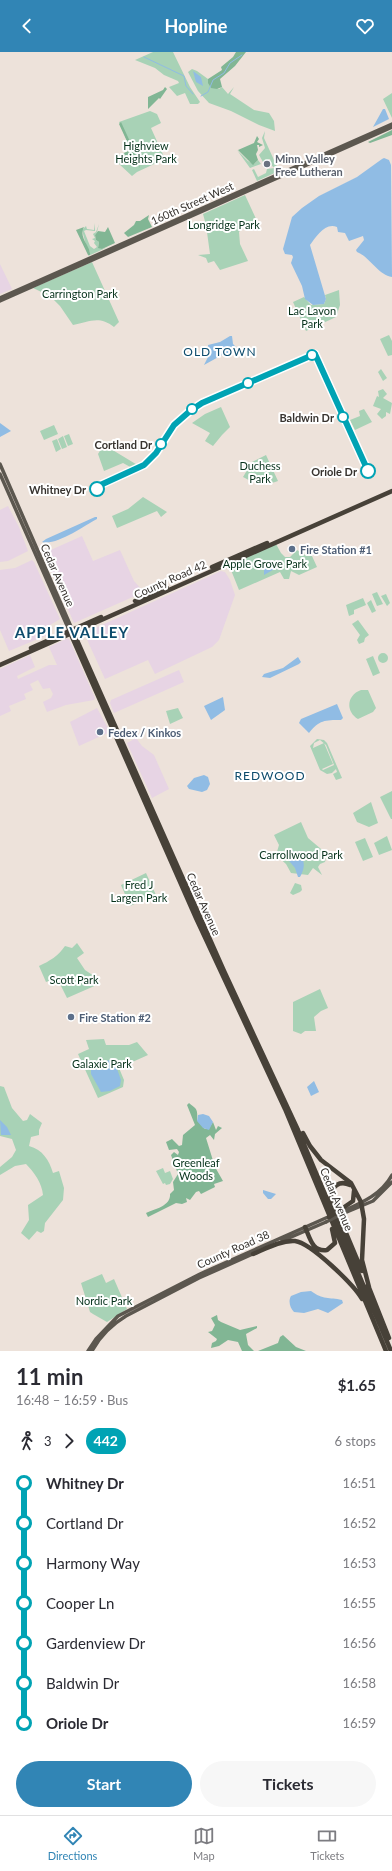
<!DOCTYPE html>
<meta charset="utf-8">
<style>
:root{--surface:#fff;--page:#f7f7f7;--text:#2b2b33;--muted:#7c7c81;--line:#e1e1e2;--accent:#3185b5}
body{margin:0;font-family:Lato,sans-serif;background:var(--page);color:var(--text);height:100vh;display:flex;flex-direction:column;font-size:15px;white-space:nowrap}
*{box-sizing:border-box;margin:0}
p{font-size:13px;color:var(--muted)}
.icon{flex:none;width:22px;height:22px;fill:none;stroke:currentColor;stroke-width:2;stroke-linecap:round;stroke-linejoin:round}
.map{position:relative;height:1299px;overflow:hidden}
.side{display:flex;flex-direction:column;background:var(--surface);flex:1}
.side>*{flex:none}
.badge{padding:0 8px;border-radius:13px;font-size:14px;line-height:26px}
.map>.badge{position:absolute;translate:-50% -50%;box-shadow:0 0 0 2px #fff}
.legs{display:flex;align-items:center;gap:6px;height:44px;padding:0 16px;font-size:13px}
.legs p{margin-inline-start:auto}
.headline{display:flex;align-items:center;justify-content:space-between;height:68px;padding:0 16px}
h1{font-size:22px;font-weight:700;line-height:30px}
.primary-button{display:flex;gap:8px;margin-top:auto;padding:8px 16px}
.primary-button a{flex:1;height:46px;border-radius:24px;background:var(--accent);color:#fff;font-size:16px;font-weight:700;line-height:46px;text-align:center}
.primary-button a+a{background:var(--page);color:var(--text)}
ul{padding:0 16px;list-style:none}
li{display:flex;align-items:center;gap:14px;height:40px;font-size:15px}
li i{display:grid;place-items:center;width:6px;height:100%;margin:0 5px;background:currentColor}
li i::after{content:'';width:10px;height:10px;margin:-5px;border:3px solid;border-radius:50%;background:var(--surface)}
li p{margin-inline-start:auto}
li:first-child i{background:linear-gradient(#0000 50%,currentColor 0)}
li:last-child i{background:linear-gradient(currentColor 50%,#0000 0)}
header{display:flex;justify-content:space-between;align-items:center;height:52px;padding:0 16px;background:var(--accent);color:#fff;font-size:18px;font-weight:700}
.dock{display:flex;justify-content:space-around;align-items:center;height:56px;border-top:1px solid var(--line);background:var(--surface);font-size:11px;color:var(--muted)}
.dock a{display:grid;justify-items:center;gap:2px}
.dock .current{color:var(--accent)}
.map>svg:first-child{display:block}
.commercial{fill:#e7d4e4}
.green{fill:#a8d2b6;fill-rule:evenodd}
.forest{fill:#81b694}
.water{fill:#90bce4}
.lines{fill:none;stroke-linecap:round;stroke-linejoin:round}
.stream{stroke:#90bce4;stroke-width:1}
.major{stroke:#5c574f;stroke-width:3.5}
.highway{stroke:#474138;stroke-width:4.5}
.major-bridge{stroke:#5c574f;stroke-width:3.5}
.highway-bridge{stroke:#474138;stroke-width:4.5}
.line-1-casing{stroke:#fff;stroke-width:9}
.line-1{stroke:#00a3b4;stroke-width:6}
.worship-dot{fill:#6b7280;stroke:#fff;stroke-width:1.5}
.stop-1-dot{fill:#fff;stroke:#00a3b4;stroke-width:2}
.service-dot{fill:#5c6f8a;stroke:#fff;stroke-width:1.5}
.labels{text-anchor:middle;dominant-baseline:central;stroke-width:4;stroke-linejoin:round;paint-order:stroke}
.park-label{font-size:11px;fill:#06321b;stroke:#fff}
.worship-label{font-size:11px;font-weight:bold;fill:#5b616d;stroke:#fff;text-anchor:start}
.street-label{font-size:11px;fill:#37332f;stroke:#fff}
.stop-label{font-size:11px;font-weight:bold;fill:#37332f;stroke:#fff;text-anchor:end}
.service-label{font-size:11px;font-weight:bold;fill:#4e5e75;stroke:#fff;text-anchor:start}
.neighbourhood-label{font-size:12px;letter-spacing:1px;fill:#0d4b6c;stroke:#fff}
.district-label{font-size:15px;font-weight:bold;letter-spacing:1px;fill:#0d4b6c;stroke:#fff}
</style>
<header><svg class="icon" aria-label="back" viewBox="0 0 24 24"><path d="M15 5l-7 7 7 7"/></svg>Hopline<svg class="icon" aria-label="heart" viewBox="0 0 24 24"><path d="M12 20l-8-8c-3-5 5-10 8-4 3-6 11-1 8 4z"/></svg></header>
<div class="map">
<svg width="392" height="1299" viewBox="0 0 392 1299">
<rect width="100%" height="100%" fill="#ede2da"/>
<path class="commercial" d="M0,212L12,237L0,242Z
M8,454L19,475L28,499L8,509L0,510V458Z
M82,484L93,509L120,498L134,529L144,540L74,571L44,503V501Z
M32,508L34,510L60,567L50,573L52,578L50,582L9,599L0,578V518L15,516Z
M221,519L225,520L230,528L235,543L219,588L212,595L155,622L148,608L105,627L84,581Z
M66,587H69L95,646L94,648L66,653L47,660L43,650L51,646L53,642L50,636L43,637L38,628L30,632L33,638L24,642L26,647L9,654L11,659L0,664V617L30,603L35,615L17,624L18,627L49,613H57L49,595Z
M179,618L184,630L114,661L110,651L111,648Z
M97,656L110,680L79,694L70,670Z
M136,686L142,694L154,703L169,737L152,746L127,691Z"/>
<path class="green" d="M153,0H173L190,35L200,50L198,52H190L185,41L177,44L169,35L179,31L178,29L164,23L155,16L135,8Z
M192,17L197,19L208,27L210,34L219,37L222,35L228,42L234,35L230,42L254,58L269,61L274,69L275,79L259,73L231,59L209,51L198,39L188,20Z
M392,41V66L383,47Z
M150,59L157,62L161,71L151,76L165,107L137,120L132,124L118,111L115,105L131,98L119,70Z
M265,79L264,86L279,119L257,129L252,118L254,117L258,125L266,121L267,117L275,116L272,114L270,107L263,110L259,103L265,96L262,86Z
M237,98L248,109L254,112L258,108L261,112L250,116Z
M245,143L257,169L244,174L239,180L240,192L248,209L220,218L214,209L208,211L206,206L198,203L210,202L206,173L203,162Z
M95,171V179L86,178L84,179L90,194L94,197L97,195L94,191L95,189L92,187L95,186L93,182L96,180L99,172L97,180L95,183L96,188L99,190L98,195L102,197L108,195L88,204L90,200L86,193L82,178L86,174L87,177L94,178Z
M92,210L119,270L114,275C99,263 89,270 73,273L60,254L50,244L33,236Z
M339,238L340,253L336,265L306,279L293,250L304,245L311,253L324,252L326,247L325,243Z
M389,283L392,289V303L388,304L380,287Z
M381,317L387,326L383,329L378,320Z
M383,337L387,342L383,346L392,351L390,362L386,360V364L382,367L377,362L381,357L373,354L377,344L379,345L378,339Z
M221,355L230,375L222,383L213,394L205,389L210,381L192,371L205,362Z
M364,357L372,370L355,378L350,368L360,364L359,359Z
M54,373L58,382L44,388L40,379Z
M69,382L73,392L68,394L64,384Z
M63,384L67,395L62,397L58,387Z
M57,387L61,397L56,400L52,389Z
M106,394L139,414L134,417L123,411L104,419L98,402L101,397Z
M266,403L278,429C265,434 255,432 243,425L252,410Z
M143,445L167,460L161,465L157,459L117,476L112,464L128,457Z
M276,492L281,501L285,505H290L297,498L307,504H312L317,515L299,523L291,519L289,527H284L280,520L239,538L229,513Z
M377,540L383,552L377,554L372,542Z
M386,542L390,551L387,554L381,544Z
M363,546L366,553L354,558V562L349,564L346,553Z
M371,548L376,559L372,561L367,551Z
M358,568L369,583L365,586L364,590L359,592L357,588L360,583L352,572Z
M378 606a5 5 0 1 1 10 0a5 5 0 1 1-10 0Z
M373,604L380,621L373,624L366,607Z
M361,638H368L376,656L373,660L358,667C345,659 347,643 361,638Z
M178,656L183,666L170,672L166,659Z
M317,687L324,688L327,691L342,726L336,728L333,722L337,720L336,717L332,721L327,722L320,718L310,694ZM320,688L326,693L334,713L323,718L322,717L333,712L324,691L313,696L314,691Z
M392,739V767H391L380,745Z
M371,750L378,771L369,775L357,770L353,761Z
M301,770L308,786L327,802L325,810L320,812L318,815L322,823L313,816L308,823L291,821L286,812L276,803L279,793L274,783Z
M387,784L392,798L379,803L374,791Z
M365,786L373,805L363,809L355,790Z
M146,821L156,843L130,854L121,833Z
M295,831L301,833L302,838L300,840L293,843L290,841Z
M77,891L84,901L77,906L85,918L97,926L99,932L67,946L57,926L46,930L39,914C50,909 58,904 65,894L72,896Z
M320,937L328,956L321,959L314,965L316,979H305L301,982L293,979V950Z
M104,987L106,993H129L137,990L148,1003L119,1016L124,1028L123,1035L98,1046L78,1002L89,997L86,988Z
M0,1034L4,1035L12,1056L23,1069L27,1068L30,1062L42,1071L39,1078V1083L31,1085L29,1094C43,1098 49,1108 53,1121L59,1119L64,1136L63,1148L45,1171L44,1179L41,1181L37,1179L29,1188L21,1181L29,1168L28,1153L43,1143C42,1131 34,1120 26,1112L15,1114L0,1123V1115L12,1105L16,1098L12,1087L0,1084Z
M163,1116L165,1121L170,1119L173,1127L170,1132L166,1133L165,1131L163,1132L156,1119Z
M102,1222L106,1231L114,1227L127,1257L107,1270L93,1262L90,1260L81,1231Z"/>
<path class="forest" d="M236,0H246L235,14L220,27L222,35L217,37L211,36L208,31V27L222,18L221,15L233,5Z
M165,35L167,37L160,47L159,46L148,57V45L163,38Z
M121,70L133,96L140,116L132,103L116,107L115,105L131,98L119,72Z
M392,78V83L370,91L368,90Z
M257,84L259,87L257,90L263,93L259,95V93H257L258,98L256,102L258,108L253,113L238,98L254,91Z
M149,163L148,167L152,175L128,185L124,181L134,173L136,169H140Z
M84,175C78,186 91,194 90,203H88L76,178Z
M108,175L115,191L102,197L98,196L99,190L96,188L95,183L98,179L105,180Z
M189,1051C196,1057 198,1056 197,1068L205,1077L209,1076L213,1070L216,1078L218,1074L222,1076L215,1082L214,1088L210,1083L206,1086L215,1115L223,1129L214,1132L215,1135L201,1142L199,1139L196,1140L190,1148L186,1146L187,1150L182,1152L176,1151L148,1165L146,1161C155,1157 171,1154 170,1142L174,1138L173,1130L178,1122L171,1103L174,1100L178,1103L179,1100L177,1097L169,1098L166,1090L172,1087L179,1094L182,1093L183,1083L195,1073L187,1053Z
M217,1263L218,1268L221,1270L240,1278L257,1274V1276L246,1282L248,1293L254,1299H242L238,1290L228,1288L219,1294L211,1296L212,1291L216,1289L217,1287L208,1280L212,1279L215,1273L211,1266Z
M283,1283L296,1295L306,1299H258L278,1291L280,1285Z"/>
<path class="water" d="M193,19L201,25L203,34L196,30Z
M383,57H385L389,67L373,75Z
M384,106L389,108L391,113L392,225C378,223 370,205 357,200L356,198L364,188L363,184L349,189L345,181L338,180L337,175C325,170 316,185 310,193L326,247L324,252L313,253L305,247L302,234L291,211L293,205L292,203L285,202L283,197L292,165L302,156L319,144L357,125L382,107Z
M230,284H232L233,292L238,297L237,299L222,303L204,313L208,305V293L220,290Z
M0,371L11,379L0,385Z
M95,465H97V467C84,474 56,494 42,490L46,487Z
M264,508L273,511L278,515L264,523V515L261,509Z
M298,605L301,610L299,612L270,626L262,625L264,622L283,616Z
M223,645L225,658L211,668L204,654Z
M337,652L343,666L341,668C325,668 319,668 309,681L299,671L301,667Z
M204,723L208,725L210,732L207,738L202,740L189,737L187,734L194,726Z
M292,799C306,803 306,815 300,825H298L295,816L285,804L287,801Z
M109,1008L113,1013L116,1014L121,1028L120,1034L110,1039L101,1040L91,1022V1016Z
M314,1029L319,1040L311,1044L307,1035Z
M203,1062L209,1064L213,1070L209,1078L203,1076L197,1069L198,1063Z
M0,1068L7,1075L11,1083H1Z
M263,1138L276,1142L271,1147H268L263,1141Z
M311,1239C323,1248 329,1245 342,1248L343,1251L328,1261L318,1257L304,1261L294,1260C290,1256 288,1249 291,1244L301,1240Z"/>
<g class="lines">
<path class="stream" d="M144,5L184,24L186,34L193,42
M201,44L208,40L213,28L224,21L230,11L242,3"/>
<path class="major" d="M0,246L392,72
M0,249L392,75
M0,412L72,577
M0,422L69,578
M341,1160C361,1151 381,1143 392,1123
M342,1162L373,1149L392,1130
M282,1189L326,1170
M88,1299L96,1287L118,1264L200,1222L328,1165
M92,1299C100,1284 111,1273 126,1264L199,1226L255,1201"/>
<path class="highway" d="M212,515L267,491
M135,549L167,536
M72,577L224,919L298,1078L391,1299
M69,578L196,866L285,1057L386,1299
M31,596L101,565
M0,613L392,439
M303,1081L310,1094L321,1108L351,1131L361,1150L364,1167L362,1208L369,1235
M350,1133C340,1128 331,1134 331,1145L362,1219
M340,1158L353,1149L354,1139
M305,1175C310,1186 312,1200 327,1198L335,1191L332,1177
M253,1202C265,1197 281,1188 295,1189C311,1191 354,1233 362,1247
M368,1233L389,1286"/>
<path class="major-bridge" d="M326,1170L342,1162"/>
<path class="highway-bridge" d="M329,1165L340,1158"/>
</g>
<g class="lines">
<g class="line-1-casing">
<path id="line-1" d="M97,437L96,435L144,413L156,401L174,373L190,359L202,351L315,302L368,419"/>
</g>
<use href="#line-1" class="line-1"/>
</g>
<circle class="worship-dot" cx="267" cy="112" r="4"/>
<g class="stop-1-dot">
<circle cx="312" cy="303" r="5"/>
<circle cx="248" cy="331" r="5"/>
<circle cx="192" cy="357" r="5"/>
<circle cx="343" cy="365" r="5"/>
<circle cx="161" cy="392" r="5"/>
<circle cx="368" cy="419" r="7"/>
<circle cx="97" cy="437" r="7"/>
</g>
<g class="service-dot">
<circle cx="292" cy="497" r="4"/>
<circle cx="100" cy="680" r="4"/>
<circle cx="71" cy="965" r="4"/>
</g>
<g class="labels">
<g class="park-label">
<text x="146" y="93">Highview<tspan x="146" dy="13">Heights Park</tspan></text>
<text x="224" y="172">Longridge Park</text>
<text x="80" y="241">Carrington Park</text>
<text x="312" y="258">Lac Lavon<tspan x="312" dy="13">Park</tspan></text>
<text x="260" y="413">Duchess<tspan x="260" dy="13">Park</tspan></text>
<text x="265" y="511">Apple Grove Park</text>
<text x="301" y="802">Carrollwood Park</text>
<text x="139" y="832">Fred J<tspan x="139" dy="13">Largen Park</tspan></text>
<text x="74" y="927">Scott Park</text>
<text x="102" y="1011">Galaxie Park</text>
<text x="196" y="1110">Greenleaf<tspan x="196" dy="13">Woods</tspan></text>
<text x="104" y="1248">Nordic Park</text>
</g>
<g class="worship-label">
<text x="275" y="106">Minn. Valley<tspan x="275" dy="13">Free Lutheran</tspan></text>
</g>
<g class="street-label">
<text transform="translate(192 151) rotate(-24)">160th Street West</text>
<text transform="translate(58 523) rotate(66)">Cedar Avenue</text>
<text transform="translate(170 527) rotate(-24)">County Road 42</text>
<text transform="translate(204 852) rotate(66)">Cedar Avenue</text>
<text transform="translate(337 1147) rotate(67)">Cedar Avenue</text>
<text transform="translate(233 1197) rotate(-24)">County Road 38</text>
</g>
<g class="stop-label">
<text x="334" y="365">Baldwin Dr</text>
<text x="152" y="392">Cortland Dr</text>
<text x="357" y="419">Oriole Dr</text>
<text x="86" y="437">Whitney Dr</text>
</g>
<g class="service-label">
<text x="300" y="497">Fire Station #1</text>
<text x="108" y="680">Fedex / Kinkos</text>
<text x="79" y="965">Fire Station #2</text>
</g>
<g class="neighbourhood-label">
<text x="220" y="299">OLD TOWN</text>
<text x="270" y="723">REDWOOD</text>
</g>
<g class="district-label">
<text x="72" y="580">APPLE VALLEY</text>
</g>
</g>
</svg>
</div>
<section class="side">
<div class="headline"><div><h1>11 min</h1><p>16:48 – 16:59 · Bus</p></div><b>$1.65</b></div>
<div class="legs"><svg class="icon" aria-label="walk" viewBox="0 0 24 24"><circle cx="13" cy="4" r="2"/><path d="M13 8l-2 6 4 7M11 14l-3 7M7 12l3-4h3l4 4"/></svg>3<svg class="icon" aria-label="forward" viewBox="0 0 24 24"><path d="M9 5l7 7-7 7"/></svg><b class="badge" style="background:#00a3b4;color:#fff">442</b><p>6 stops</p></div>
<ul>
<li><i style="color:#00a3b4"></i><b>Whitney Dr</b><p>16:51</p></li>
<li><i style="color:#00a3b4"></i><span>Cortland Dr</span><p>16:52</p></li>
<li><i style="color:#00a3b4"></i><span>Harmony Way</span><p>16:53</p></li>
<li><i style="color:#00a3b4"></i><span>Cooper Ln</span><p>16:55</p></li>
<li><i style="color:#00a3b4"></i><span>Gardenview Dr</span><p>16:56</p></li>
<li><i style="color:#00a3b4"></i><span>Baldwin Dr</span><p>16:58</p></li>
<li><i style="color:#00a3b4"></i><b>Oriole Dr</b><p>16:59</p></li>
</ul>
<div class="primary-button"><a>Start</a><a>Tickets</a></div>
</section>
<nav class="dock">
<a class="current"><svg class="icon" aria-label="directions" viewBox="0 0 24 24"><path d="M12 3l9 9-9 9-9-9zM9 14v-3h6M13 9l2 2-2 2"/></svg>Directions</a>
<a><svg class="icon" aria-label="map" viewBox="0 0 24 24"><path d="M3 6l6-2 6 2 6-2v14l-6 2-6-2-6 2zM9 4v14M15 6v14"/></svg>Map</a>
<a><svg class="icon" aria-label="tickets" viewBox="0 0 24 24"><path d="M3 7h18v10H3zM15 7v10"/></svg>Tickets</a>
</nav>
